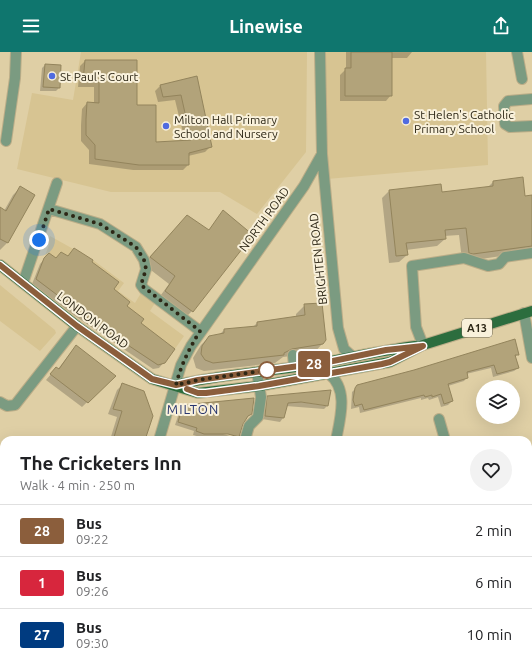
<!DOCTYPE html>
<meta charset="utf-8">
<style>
:root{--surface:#fff;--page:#f2f2f2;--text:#202124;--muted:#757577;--line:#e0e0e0;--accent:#0f766e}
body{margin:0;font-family:Ubuntu,sans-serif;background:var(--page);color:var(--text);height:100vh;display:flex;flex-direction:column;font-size:15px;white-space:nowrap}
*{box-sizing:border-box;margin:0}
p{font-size:13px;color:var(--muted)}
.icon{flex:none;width:22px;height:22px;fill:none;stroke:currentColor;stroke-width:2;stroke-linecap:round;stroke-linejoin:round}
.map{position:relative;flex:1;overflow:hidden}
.side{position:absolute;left:0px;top:384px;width:532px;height:232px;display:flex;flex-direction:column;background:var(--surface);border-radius:12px 12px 0 0;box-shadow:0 4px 16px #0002}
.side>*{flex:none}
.badge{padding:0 8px;border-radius:3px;font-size:14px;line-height:26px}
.tools{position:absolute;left:476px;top:328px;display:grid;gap:8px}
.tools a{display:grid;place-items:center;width:44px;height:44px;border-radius:50%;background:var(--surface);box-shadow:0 4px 16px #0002;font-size:20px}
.you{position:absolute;width:20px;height:20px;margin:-10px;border:3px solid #fff;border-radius:50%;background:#1a73e8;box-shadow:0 0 0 6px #1a73e833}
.map>.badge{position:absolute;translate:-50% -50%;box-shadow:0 0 0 2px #fff}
.round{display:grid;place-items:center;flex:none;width:42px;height:42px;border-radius:21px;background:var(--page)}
.headline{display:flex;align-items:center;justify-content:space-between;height:68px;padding:0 20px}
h1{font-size:19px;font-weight:600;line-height:30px}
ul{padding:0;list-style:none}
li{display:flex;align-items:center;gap:12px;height:52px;padding:0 20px;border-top:1px solid var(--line)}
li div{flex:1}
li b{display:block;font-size:15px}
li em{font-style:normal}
li .badge{min-width:44px;font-weight:700;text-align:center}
header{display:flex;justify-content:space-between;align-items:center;height:52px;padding:0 20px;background:var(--accent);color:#fff;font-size:18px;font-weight:600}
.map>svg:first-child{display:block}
.built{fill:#d7c492}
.shadow{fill:#0003}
.building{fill:#b2a37a;stroke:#93845c}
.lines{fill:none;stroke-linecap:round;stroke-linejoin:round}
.minor-casing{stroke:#bbad88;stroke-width:12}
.major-casing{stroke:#bbad88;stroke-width:12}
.minor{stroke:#7b9b81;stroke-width:10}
.major{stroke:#2c6d3e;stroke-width:10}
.line-casing{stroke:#fff;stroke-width:9}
.line{stroke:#8b5e3c;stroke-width:6}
.walk{stroke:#2d2716;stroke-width:4;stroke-dasharray:0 7.2}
.poi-dot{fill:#506be0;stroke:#f9f1db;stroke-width:1.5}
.stop-dot{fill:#fff;stroke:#8b5e3c;stroke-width:2}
.labels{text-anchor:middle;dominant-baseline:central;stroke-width:4;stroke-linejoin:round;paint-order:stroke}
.shield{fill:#f9f1db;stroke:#6a6451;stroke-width:1}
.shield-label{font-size:11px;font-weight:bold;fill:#2d2716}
.poi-label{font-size:12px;fill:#2d2716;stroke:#f9f1db;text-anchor:start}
.street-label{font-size:12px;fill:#2d2716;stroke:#f9f1db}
.neighbourhood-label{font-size:13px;letter-spacing:1px;fill:#28366f;stroke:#f9f1db}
</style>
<header><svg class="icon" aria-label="menu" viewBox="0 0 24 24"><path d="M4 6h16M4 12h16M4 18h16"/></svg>Linewise<svg class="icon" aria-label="share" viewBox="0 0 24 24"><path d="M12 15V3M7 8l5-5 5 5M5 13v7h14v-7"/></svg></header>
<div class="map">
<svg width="532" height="616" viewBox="0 0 532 616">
<rect width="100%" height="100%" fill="#dfcfa5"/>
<path class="built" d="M81,0H307L306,100L257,162L220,140H111L17,117L32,41L73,48Z
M325,0H486L488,113L327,127Z
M50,184L93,208L124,231L118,239L135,251L141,241L155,251L150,259L184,284L165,311L158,313L94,270L37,225L49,193L47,191Z
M0,233L55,278L56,281L40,299L0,269Z
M387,612H440V616H387Z"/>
<path class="shadow" d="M346,0H412L407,6H391V43L386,49H340V23L346,17Z
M85,9L136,54L155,91L185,89L175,48L158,50L155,39L161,33L196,25L210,95L205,100L188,104V113L183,118H133L89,112V98L81,89V73L82,57L87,51L94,52V35H78L80,14Z
M45,13L59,36L56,39H40L42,16Z
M493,130L524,145L532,144V197L528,200L474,208H462L459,183L444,184L445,187L437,194L406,198L407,203L399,210L389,211L382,146L389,139L441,141L487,136Z
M20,136L34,143L7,191L0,198V156L4,159L13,143Z
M223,160L192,259L185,266L158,247L169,232L143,212L180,172L208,179Z
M74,197L91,211L140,272L164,310L159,316L153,317L75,264L32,232L40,212L49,202L56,207L67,205Z
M305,253L322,292L314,301L283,305L275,311L204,319L196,316L193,306L201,293L209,285L219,283L224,278L252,276L258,270L296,265V262Z
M72,299L114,324L82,355L46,328L52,321L58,317Z
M518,302L515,305L518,316L514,319L493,325L491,316L466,322L467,325L464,329L448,334L452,349L448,353L441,355L438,345L429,348L428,346L421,348V346L360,361L359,355L351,357L352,340L358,334Z
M123,332L144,388H110L117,365L108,362L117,338Z
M268,345L327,354L324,357L286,354L283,366L280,370L262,367L264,349Z
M184,354L251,361L242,371L237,385V384L223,380V382L237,386L235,388L224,385H200L193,383L194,379L175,373L180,358Z
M4,587V612H23L20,615L14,614L13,616H0V591Z
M53,612H56L68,616H50Z
M388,612H437L433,616L419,614L418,616H387Z"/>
<path class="building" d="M351,0H392V44H345V16H351Z
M85,8H137V53H156V90L191,88L181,43L163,45L160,33L197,24L212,95L189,101V113H139L95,107V93L86,83V67L87,50L99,51V30H83Z
M45,12L61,13L60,36L43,35Z
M523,125L525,144L532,143V194L473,202L469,201L466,176L445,178L446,187L406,191L408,203L396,204L389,138L441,132L442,140L493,134V129Z
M20,134L35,143L8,191L0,187V155L6,159Z
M223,158L253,183L193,260L165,239L175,224L150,205L187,163L209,178Z
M74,196L93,208L92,210L119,230L114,237L130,250L127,254L144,267L141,271L175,297L165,311L158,313L93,270L36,227L44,206L49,201L56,206L61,200L68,204Z
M322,251L326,288L323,292L292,297L284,301V303L213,311L205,308L201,302L202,294L209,284L224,281V277L257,274V270L305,263L304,252Z
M515,287L519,303H515L519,316L497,322L494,313L467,320L468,326L448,332L453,349L444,352L441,342L432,345V343L425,345L424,343L364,358L362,352L355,354L353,348L355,336L357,333L414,318Z
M76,293L116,324L88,351L50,322L56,315L59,317Z
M122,331L144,339L153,364L145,388H126L114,385L122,359L113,357Z
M331,338L328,354L301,350L288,351L284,366L265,364L267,344Z
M254,346L252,362L248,364L243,372L239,385L228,382H204L196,379L197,376L178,370L183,353Z"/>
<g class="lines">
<g class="minor-casing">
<path id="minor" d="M517,0L522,27
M532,47L508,49L504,54L505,72L510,75L532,74
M6,89L15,26L16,0
M322,102L338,276L344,297L353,305
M49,157L100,172L136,195L144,208L146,217L141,233L144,237L200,279
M23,231L57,131
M524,261L532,306
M423,293L416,275L412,214L464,206L488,214L499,212L505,205L532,201
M293,303L294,315
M329,322C349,337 340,367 336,388
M0,350L7,354L15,353L77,274
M439,367L445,388
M159,388L181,313L191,294L304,134L322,102L320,0
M245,388L249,374L258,365L261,345L257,320
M528,404L532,403
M0,440L4,442
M0,569L4,571
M528,594L532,595
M305,612V616
M31,616L33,612
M89,616L91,612"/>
</g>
<g class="major-casing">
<path id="major" d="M0,213L77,274L152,327L198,341L259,334L390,310L423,293L532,259
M176,333C218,323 261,320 303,314C341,308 377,299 415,294"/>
</g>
<use href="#minor" class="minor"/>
<use href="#major" class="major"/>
</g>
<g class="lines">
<g class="line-casing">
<path id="line" d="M0,213L77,274L138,317L152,327L176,333L198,328L328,310L386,298L423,294L390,310L382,312L259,334L206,341H198L187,337"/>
</g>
<use href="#line" class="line"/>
<path class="walk" d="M39,188L49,157L100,172L136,195L144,208L146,217L141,233L200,279C189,297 181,313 176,333L198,328L269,318H267"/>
</g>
<g class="poi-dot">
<circle cx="52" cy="24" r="4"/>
<circle cx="406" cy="69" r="4"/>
<circle cx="166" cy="74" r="4"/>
</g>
<circle class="stop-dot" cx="267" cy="318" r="8"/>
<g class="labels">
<rect class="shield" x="462" y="267" width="30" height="18" rx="3"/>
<g class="shield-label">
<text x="477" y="276">A13</text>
</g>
<g class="poi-label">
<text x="60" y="24">St Paul's Court</text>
<text x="414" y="62">St Helen's Catholic<tspan x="414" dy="14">Primary School</tspan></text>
<text x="174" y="67">Milton Hall Primary<tspan x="174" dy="14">School and Nursery</tspan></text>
</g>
<g class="street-label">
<text transform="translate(264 167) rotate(-54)">NORTH ROAD</text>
<text transform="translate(318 207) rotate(-96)">BRIGHTEN ROAD</text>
<text transform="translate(93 268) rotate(37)">LONDON ROAD</text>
</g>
<g class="neighbourhood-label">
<text x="193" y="357">MILTON</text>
</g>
</g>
</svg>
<div class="tools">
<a><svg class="icon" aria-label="layers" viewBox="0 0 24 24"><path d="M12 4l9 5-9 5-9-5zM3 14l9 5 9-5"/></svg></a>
</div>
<div class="you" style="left:39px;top:188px"></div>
<b class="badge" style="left:314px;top:312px;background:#8b5e3c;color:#fff">28</b>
<section class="side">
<div class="headline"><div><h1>The Cricketers Inn</h1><p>Walk · 4 min · 250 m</p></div><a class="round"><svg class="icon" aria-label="heart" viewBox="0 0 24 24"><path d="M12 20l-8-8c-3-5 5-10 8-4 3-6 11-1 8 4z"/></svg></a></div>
<ul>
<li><span class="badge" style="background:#8b5e3c;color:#fff">28</span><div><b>Bus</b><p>09:22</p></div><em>2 min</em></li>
<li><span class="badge" style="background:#d7263d;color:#fff">1</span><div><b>Bus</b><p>09:26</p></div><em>6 min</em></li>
<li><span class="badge" style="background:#003b80;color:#fff">27</span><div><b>Bus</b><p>09:30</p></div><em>10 min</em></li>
</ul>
</section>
</div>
